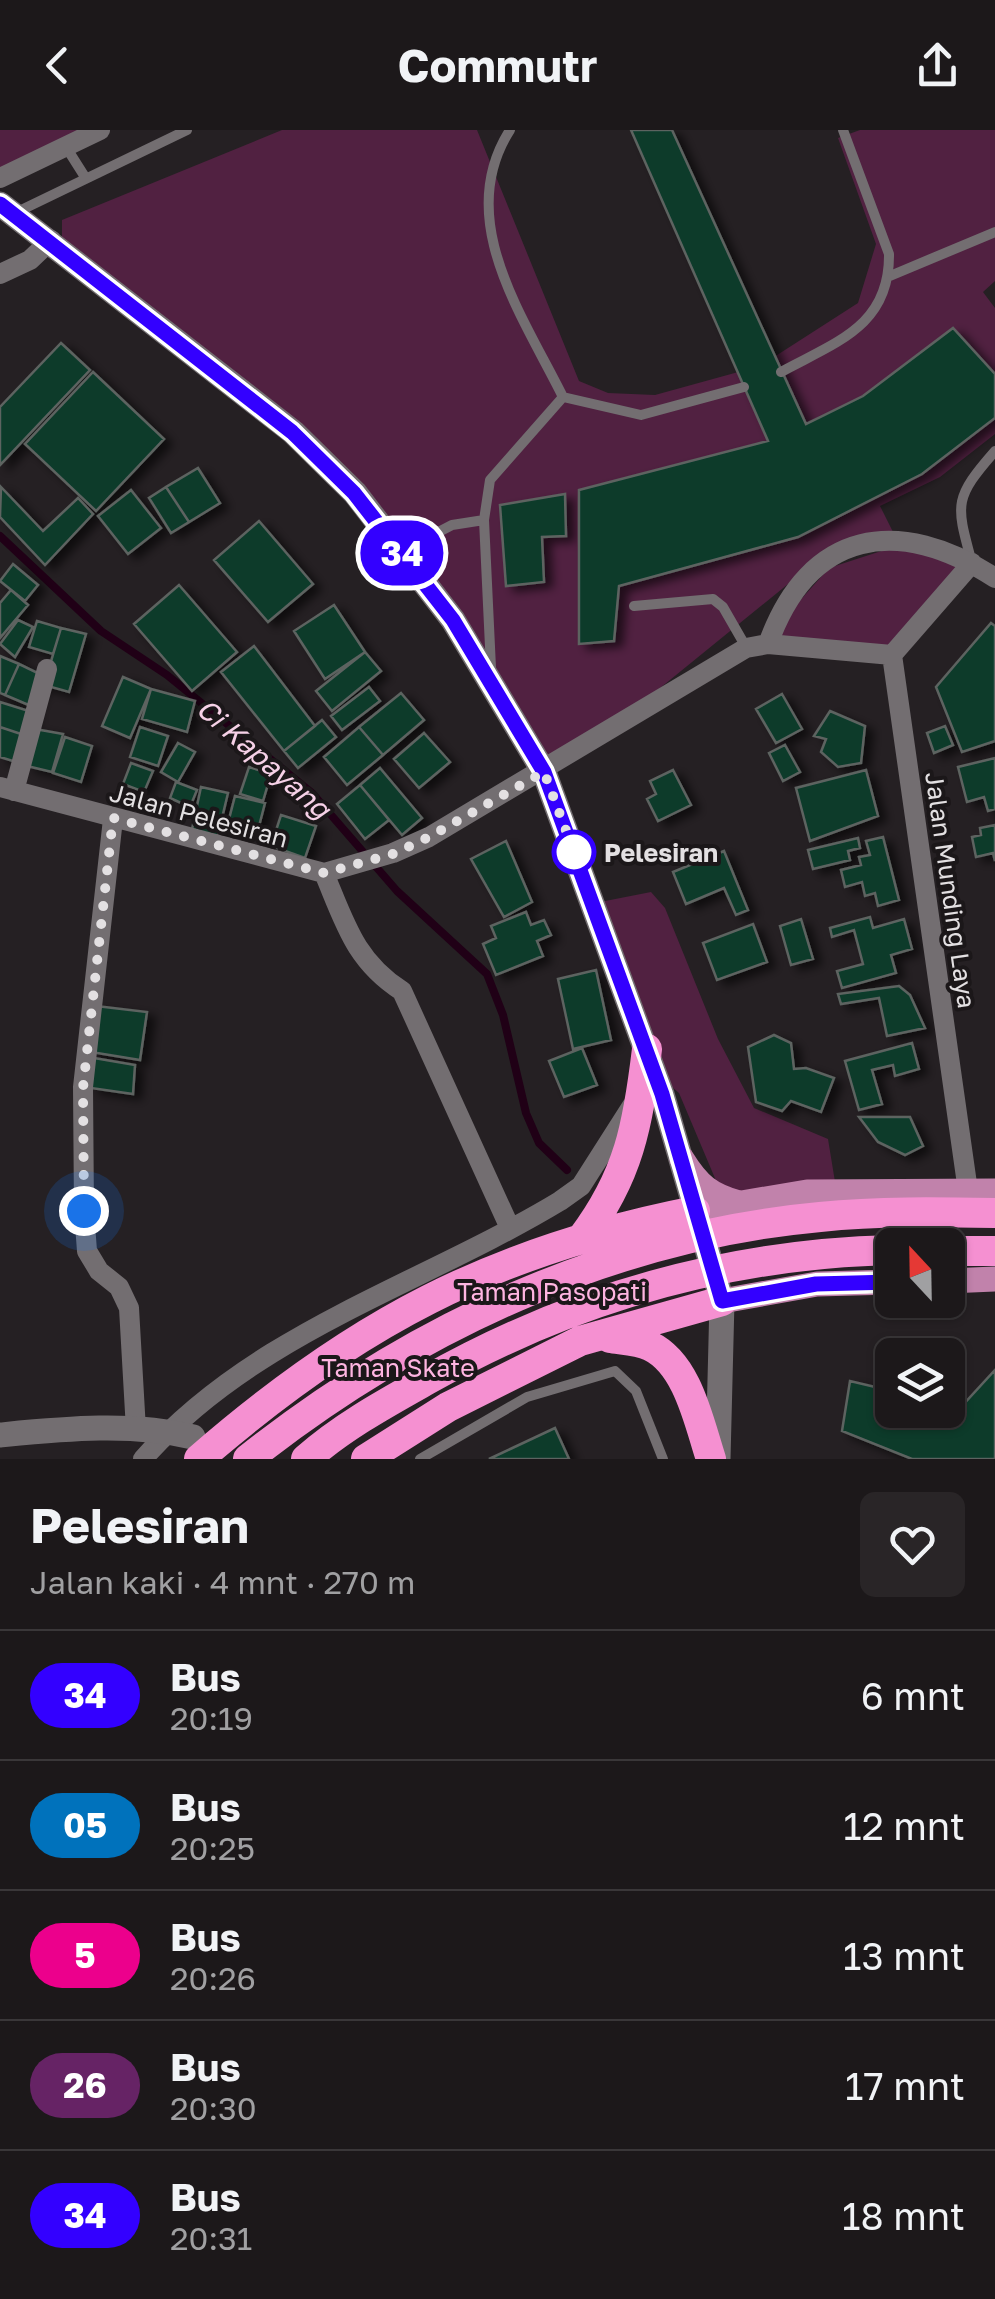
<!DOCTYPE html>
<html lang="id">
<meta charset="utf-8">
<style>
:root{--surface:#1c181a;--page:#292527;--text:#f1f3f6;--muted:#a0a0a2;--line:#3a3739}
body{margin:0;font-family:"Golos Text",sans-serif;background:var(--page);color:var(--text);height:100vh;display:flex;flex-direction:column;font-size:38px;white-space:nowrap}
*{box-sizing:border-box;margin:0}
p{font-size:32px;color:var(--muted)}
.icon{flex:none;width:55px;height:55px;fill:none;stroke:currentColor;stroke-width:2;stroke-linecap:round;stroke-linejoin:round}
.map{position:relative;height:1329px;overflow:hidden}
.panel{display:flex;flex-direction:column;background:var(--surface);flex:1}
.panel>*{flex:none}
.badge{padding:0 20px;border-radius:32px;font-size:35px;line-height:65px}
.needle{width:65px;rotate:338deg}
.fabs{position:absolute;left:875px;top:1098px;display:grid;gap:20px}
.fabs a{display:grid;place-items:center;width:90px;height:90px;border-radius:15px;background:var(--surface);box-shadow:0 2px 8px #0004,0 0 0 2px var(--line);font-size:50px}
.you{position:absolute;width:50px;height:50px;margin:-25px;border:8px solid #fff;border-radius:50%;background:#1a73e8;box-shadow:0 0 0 15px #1a73e833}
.map>.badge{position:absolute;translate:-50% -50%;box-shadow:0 0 0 5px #fff}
.round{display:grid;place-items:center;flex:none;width:105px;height:105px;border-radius:15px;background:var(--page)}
.summary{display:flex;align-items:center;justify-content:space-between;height:170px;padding:0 30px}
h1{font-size:48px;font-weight:700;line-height:75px}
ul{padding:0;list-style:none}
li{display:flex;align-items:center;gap:30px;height:130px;padding:0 30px;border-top:2px solid var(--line)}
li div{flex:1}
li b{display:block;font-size:38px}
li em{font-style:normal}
li .badge{min-width:110px;font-weight:700;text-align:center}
header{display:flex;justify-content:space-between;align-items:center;height:130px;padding:0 30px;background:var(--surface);font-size:45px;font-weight:700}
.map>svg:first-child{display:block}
.green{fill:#512141}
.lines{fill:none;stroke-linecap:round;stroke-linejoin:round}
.stream{stroke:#200016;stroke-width:8}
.building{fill:#0b3b2c;stroke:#5d6360;stroke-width:2.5;filter:url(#shadow)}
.lane{stroke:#736e71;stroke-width:10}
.street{stroke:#736e71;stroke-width:20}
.secondary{stroke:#736e71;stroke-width:25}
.primary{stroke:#c182ab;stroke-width:25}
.highway{stroke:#f590d1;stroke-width:30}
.line-casing{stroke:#fff;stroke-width:22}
.line{stroke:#30f;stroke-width:15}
.walk{stroke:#e3e0e2;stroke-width:10;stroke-dasharray:0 18}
.stop-dot{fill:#fff;stroke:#30f;stroke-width:5}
.labels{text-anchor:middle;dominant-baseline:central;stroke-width:8;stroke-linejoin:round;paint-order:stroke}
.street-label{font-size:25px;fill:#e3e0e2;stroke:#1b1719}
.stop-label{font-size:25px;font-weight:bold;fill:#e3e0e2;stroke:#1b1719;text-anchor:start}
.park-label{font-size:25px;fill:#feb5e1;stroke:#1b1719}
.water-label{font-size:28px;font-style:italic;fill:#f6d1e7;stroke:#1b1719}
</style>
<header><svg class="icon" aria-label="back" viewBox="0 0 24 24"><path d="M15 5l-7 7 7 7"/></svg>Commutr<svg class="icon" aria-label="share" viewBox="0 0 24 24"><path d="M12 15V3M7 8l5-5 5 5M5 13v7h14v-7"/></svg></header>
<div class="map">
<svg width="995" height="1329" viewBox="0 0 995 1329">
<defs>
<filter id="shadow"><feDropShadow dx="8" dy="5" stdDeviation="5" flood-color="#0009"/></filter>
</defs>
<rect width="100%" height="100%" fill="#252023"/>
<path class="green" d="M0,0H93L0,46Z
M282,0H477L579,251L608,263L655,265L760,236L858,173L876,114L838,8L860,0H995V151L983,162L995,178V304L940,347L880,376L895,406L820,428L558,641L305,297L62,109V90Z
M903,414L963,434L895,517L773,508L771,503L829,438Z
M651,762L665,778L718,909L754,978L828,1009L836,1058L725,1072L679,963L660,947L595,773Z"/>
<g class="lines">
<path class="stream" d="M0,406L101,501L167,545L312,663L397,761L487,844L503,885L526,983L539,1013L567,1040"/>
</g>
<path class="building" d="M631,0H672L806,294L863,266L953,198L995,244V288L922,344L798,407L619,456L614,511L579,514V360L768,311Z
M61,213L90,240L0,335V277Z
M93,242L164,309L96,381L25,314Z
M198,338L220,373L189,392L166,357Z
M1,357L43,401L78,368L93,384L45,435L0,387Z
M166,357L189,392L171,403L149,368Z
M131,360L161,398L128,424L98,386Z
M565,364L566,406L542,407L544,452L506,456L500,375Z
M259,391L313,454L268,492L214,430Z
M13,434L38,455L25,471L0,451Z
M179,455L237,522L192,561L134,494Z
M11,460L28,475L0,508V473Z
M334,475L365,522L325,549L294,501Z
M18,490L33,497L15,527L0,514Z
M37,491L61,498L53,524L29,517Z
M991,493L995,496V611L962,622L936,557Z
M61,498L86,504L69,562L44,555Z
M254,516L315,596L284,621L221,542Z
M365,522L381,541L332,581L316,561Z
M0,526L19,534L5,565L0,563Z
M19,534L44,546L31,576L5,565Z
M123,547L151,559L130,608L102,596Z
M369,557L380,571L342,600L331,586Z
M151,559L195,571L187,602L142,589Z
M401,563L424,590L383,625L359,597Z
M782,564L802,599L776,613L756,579Z
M0,572L32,582L24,605L0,597Z
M830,581L865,596L861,633L838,637L821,622L826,609L814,606Z
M322,590L336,607L298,638L284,621Z
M945,596L953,615L934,623L927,603Z
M0,597L24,605L16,632L0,627Z
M140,597L168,606L158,636L130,627Z
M359,597L383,625L347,655L324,627Z
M35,599L63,604L52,642L27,636Z
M424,603L450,632L419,658L394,629Z
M65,607L92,616L81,652L53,643Z
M178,613L195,622L178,652L161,642Z
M785,615L800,642L783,651L769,623Z
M995,628V679L988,681L984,667L967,672L958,637Z
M131,633L153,641L144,662L123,654Z
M249,637L271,644L263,671L240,664Z
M380,638L422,688L402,705L360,655Z
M673,640L691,675L658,691L647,669L656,664L650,651Z
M866,640L878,686L810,711L796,658Z
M176,652L197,660L190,677L170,668Z
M360,655L389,690L365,709L337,674Z
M201,657L228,663L217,709L191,704Z
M235,666L265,673L258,700L228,693Z
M281,685L316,696L305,728L271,716Z
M995,695V731L993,723L976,727L972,707L981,705L980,698Z
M883,707L899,770L878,776L875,763L865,766L862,752L845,757L841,740L861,735L859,727L870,725L866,711Z
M858,708L860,718L848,721L850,730L813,739L808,720Z
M506,711L532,772L504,787L471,729Z
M724,721L748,780L736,785L724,758L686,774L673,742Z
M526,782L531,795L544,790L551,805L537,811L543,826L496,845L483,814L496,808L491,796Z
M870,787L873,798L904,789L912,819L891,825L896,843L842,858L837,841L863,834L854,800L832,807L830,798Z
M801,789L813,829L791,835L780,796Z
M753,794L767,832L717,850L703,813Z
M596,840L611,910L573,919L558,849Z
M899,856L910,865L925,898L887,906L879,868L841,874L838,864Z
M96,876L147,882L140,930L91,922Z
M774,905L791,913L794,939L806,938L834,948L821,982L791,971L782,981L756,972L748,917Z
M912,913L919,939L895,946L893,935L872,940L882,974L859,980L845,931Z
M582,918L597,955L564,967L549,931Z
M94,928L135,935L133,964L91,958Z
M859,987H910L923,1016L905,1025L878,1012Z
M995,1240V1329H912L842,1301L850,1251L892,1261V1280H948V1275L960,1278Z
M555,1298L569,1329H489Z"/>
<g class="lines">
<path class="lane" d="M510,0C453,89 523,186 563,267L641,285L744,257
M66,17L85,47
M15,83L187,0
M890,146L995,102
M781,242C836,212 890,196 889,124L843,0
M402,421L452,395L484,390
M972,433C956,374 953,369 995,321
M634,476L713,469L723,477L746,517
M491,538L484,390L490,350L563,267
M420,1329L527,1267L615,1241L636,1261L663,1329"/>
<path class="street" d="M0,48L100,0
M0,144L30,130L51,110
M768,514C809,399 899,385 995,448
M892,525L968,1061
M892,525L972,433
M0,657L324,743L393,723L429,707L746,518L768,514L892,525
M14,661L47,539
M113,689L83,957L84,1081L87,1121L99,1141L119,1157L129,1178L136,1300
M324,743C345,793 355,831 402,861L510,1098
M143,1329C253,1203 421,1155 560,1071L581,1056L632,976"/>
<path class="secondary" d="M0,74L293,302L355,363L453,490L544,642L662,964L722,1171L718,1329
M0,1305C63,1299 131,1292 193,1307"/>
<path class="primary" d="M682,1029C698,1055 710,1065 739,1073
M695,1081L807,1062L995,1061
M948,1151L995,1149
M722,1171L817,1154L892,1152"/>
<path class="highway" d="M582,1108C629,1046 638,995 647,919
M948,1121H995
M610,1208C622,1210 639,1211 650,1216C688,1234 699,1293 711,1329
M199,1329C354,1194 492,1121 695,1081
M248,1329C412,1199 610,1106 820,1087C879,1081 937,1082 995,1083
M306,1329C342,1297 386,1273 427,1250C572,1168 726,1124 892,1120
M366,1329L448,1277L580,1211L722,1171"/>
</g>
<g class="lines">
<g class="line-casing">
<path id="line" d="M0,74L292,302L354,363L453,490L544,642L662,964L722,1171L816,1154L892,1152"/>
</g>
<use href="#line" class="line"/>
<path class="walk" d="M84,1081L83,958L113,688L324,743L393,724L429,707L544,642L576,727L574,722"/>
</g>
<circle class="stop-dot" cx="574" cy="722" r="20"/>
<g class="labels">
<g class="street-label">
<text transform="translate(199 685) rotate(15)">Jalan Pelesiran</text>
<text transform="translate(951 760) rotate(82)">Jalan Munding Laya</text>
</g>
<g class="stop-label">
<text x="604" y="722">Pelesiran</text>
</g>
<g class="park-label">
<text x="552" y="1161">Taman Pasopati</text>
<text x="398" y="1237">Taman Skate</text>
</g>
<g class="water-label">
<text transform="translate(264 628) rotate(41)">Ci Kapayang</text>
</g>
</g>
</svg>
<div class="fabs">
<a><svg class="needle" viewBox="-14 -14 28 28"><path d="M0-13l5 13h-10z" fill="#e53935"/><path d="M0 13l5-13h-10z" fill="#a0a0a2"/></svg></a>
<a><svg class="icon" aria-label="layers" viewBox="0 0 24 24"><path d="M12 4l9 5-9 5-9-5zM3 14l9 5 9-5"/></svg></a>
</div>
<div class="you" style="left:84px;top:1081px"></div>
<b class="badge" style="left:402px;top:423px;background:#30f;color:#fff">34</b>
</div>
<section class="panel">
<div class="summary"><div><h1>Pelesiran</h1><p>Jalan kaki · 4 mnt · 270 m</p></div><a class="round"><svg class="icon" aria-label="heart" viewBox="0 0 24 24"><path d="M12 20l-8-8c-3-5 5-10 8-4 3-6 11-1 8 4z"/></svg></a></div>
<ul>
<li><span class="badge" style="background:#30f;color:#fff">34</span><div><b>Bus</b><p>20:19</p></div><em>6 mnt</em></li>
<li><span class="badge" style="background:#0072bc;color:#fff">05</span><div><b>Bus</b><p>20:25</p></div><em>12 mnt</em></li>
<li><span class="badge" style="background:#ec008c;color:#fff">5</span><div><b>Bus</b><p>20:26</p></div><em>13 mnt</em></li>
<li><span class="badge" style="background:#662365;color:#fff">26</span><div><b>Bus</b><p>20:30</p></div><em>17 mnt</em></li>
<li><span class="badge" style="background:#30f;color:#fff">34</span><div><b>Bus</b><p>20:31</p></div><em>18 mnt</em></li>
</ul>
</section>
